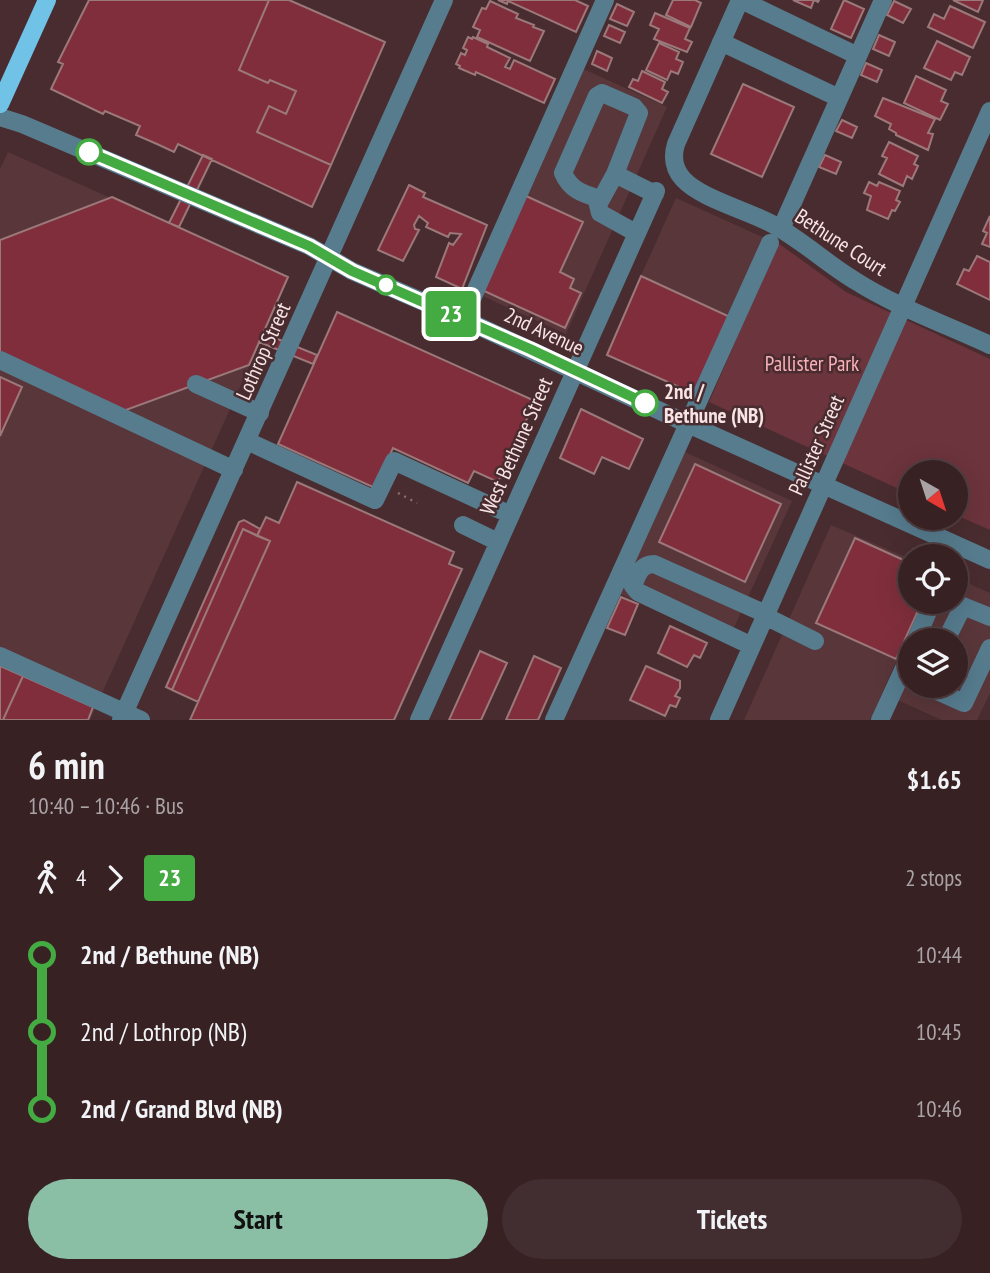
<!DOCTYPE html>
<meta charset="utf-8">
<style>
:root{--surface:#372123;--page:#422e30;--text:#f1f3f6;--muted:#aaa3a6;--line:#513e41;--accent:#8abfa5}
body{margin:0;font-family:"PT Sans Narrow",sans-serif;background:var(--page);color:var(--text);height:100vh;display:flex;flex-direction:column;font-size:26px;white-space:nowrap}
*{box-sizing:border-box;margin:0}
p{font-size:23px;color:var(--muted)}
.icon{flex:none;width:38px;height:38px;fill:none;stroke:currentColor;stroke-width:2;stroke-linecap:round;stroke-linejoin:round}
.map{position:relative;height:720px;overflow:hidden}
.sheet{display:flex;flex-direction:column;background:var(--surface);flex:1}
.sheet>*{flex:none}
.badge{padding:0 14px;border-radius:5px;font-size:24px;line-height:46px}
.needle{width:46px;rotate:141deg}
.controls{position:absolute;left:898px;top:460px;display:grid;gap:14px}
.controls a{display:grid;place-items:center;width:70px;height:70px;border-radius:50%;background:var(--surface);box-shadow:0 7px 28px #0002,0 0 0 2px var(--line);font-size:35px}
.map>.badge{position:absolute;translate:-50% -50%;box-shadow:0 0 0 4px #fff}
.legs{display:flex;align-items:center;gap:10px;height:77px;padding:0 28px;font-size:23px}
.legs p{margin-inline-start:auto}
.headline{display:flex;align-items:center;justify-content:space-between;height:119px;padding:0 28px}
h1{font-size:38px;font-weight:600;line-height:52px}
.button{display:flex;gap:14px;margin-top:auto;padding:14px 28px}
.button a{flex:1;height:80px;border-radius:42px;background:var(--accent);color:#111;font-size:28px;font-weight:600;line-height:80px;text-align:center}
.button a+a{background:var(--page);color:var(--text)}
ul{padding:0 28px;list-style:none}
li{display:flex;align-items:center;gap:24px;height:77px;font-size:26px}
li i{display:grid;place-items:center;width:10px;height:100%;margin:0 9px;background:currentColor}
li i::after{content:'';width:18px;height:18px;margin:-9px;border:5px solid;border-radius:50%;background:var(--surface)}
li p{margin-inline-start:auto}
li:first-child i{background:linear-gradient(#0000 50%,currentColor 0)}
li:last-child i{background:linear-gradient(currentColor 50%,#0000 0)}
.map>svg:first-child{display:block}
.built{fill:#59363a}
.green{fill:#6c343c}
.building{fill:#802e3c;stroke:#9b797b;stroke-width:2}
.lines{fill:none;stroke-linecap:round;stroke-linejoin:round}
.path{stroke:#896f71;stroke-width:2.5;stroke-dasharray:2 5;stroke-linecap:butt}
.minor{stroke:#567c8e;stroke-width:18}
.major{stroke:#70c2e7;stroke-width:18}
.line-1-casing{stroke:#fff;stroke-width:16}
.line-1{stroke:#44aa42;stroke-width:10}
.stop-1-dot{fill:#fff;stroke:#44aa42;stroke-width:3.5}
.labels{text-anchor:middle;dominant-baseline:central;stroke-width:5;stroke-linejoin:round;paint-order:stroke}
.street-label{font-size:21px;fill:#f8e4e5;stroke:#492c2f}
.park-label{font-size:21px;fill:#fab1b8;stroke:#492c2f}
.stop-label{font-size:21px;font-weight:bold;fill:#f8e4e5;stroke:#492c2f;text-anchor:start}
</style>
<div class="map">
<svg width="990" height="720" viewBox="0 0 990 720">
<rect width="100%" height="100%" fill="#492c2f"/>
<path class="built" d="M579,67L667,107L566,334L478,294Z
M8,152L289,278L90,720H0V169Z
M676,198L767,239L696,396L605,355Z
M685,452L792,501L727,643L620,594Z
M831,525L910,559V602H923L870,720H744Z
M956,578L990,593V693L977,720H942L895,699L910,667V686H956V640H922L940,602H956Z"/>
<path class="green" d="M778,243L846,292L990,359V530L956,515V472H910V494L709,402Z"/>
<path class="building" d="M89,0H269L239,70L268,83L270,80L296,91L286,114L269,106L257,132L331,165L312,207L178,144L174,152L157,144L136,135L140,126L105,111L103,114L51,89L63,64L58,62Z
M269,0H289L385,42L331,165L257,132L269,106L286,114L296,91L270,80L268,83L239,70Z
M498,0H575L588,6L576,32L508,1L507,4Z
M673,0H695L701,3L691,27L666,15Z
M793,0H819L818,2L814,0L811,8Z
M844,0L864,9L851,38L831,29Z
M953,0H983L978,12Z
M490,1L518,14L516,18L534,25L533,27L544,31L530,61L477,37L480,30L473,27L482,8L486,9Z
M894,1L911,9L903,23L887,15Z
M617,4L634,12L627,26L610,19Z
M950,6L985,22L973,48L928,27L934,14L944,19Z
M655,13L690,28L685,39L692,42L687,52L654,39L659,29L650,25Z
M609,25L625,32L620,43L604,36Z
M879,35L895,42L889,56L873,49Z
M468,37L472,39L473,37L488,44L487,47L510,58L505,67L510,69L514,60L555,79L544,103L476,72L475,75L459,68L460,66L456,64L461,53L465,55L467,50L463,48Z
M937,41L970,57L962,75L955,72L951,80L924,68Z
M659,43L679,52L676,59L683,62L678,74L671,71L667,80L646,70Z
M597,51L612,58L607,71L592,64Z
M866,63L882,70L877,82L861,75Z
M642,71L665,82L662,89L668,92L662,103L629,87L633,79L638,81Z
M916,76L946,90L941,101L948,104L940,120L904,103Z
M743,84L794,107L762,177L711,154Z
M883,98L935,119L928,133L933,134L928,150L896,135V133L889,129L891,124L875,116Z
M842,120L857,127L852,138L836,131Z
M889,142L918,156L914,164L918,166L912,179L907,176L903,186L879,174L887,158L882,156Z
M203,155L212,159L179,227L169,223Z
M825,155L841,162L836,174L819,167Z
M869,182L877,186L879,182L900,191L896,200L900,202L895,211L892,210L888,219L867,210L871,196L864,193Z
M409,185L425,193L423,197L487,225L462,289L436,277L449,243L453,245L461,234L450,233L448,237L426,227L428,223L419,216L414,225L415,229L419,230L403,261L378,250Z
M526,196L583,222L560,272L574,279L570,288L581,293L565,328L482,290Z
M112,197L288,277L249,365L115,414L0,360V240Z
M990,216V247L982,244L987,233L983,231Z
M977,256L990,262V300L957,284L964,269L969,271Z
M641,276L730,317L695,394L607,355Z
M337,312L535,401L498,482L474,471L468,483L393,448L375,488L278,444Z
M263,333L317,355L313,364L259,342Z
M0,377L22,387L0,436Z
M581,409L643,439L629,469L602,457L594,474L560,458Z
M695,464L781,504L745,582L659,542Z
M297,482L454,552L449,564L462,569L394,720H190L270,541L257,536L266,517L279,523Z
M244,520L260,529L257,536L243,529L172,690L166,687L239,522Z
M243,529L270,541L198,702L172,690Z
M855,538L910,563V602H922L896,659L816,623Z
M621,597L638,604L625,635L607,628Z
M670,626L707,643L700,658L694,655L687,667L658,653Z
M480,651L507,663L481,720H449Z
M534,656L561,668L538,720H506Z
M0,666L23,676L3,720H0Z
M646,666L680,681V688L675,696L680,698L676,707L670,705L665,716L630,700Z
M23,676L93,707L88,720H3Z"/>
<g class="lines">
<path class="path" d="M398,493L417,503"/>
<path class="minor" d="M740,0L676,144C672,157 674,169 683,179C701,199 750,211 774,225C803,241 826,263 854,280C896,307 945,324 990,345
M741,0L858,56
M721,42L839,98
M0,117L22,124L309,246L352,271L463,319L688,424L990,560
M600,199C584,194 571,191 563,173L597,96L602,93L634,107L639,113L615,174
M781,229L883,0
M636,233L600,213L598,205L615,174L655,194
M463,319L605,0
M0,360L234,470
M196,384L260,413
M247,441L375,500L394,461L511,515
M463,525L498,542
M765,616L815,641
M916,640L932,602
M946,640L963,606L990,617
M752,646L638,592L633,586C638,574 640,565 654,564L766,614
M0,656L141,720
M926,686L964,703L990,648
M121,720L444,0
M419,720L656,191
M554,720L770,243
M719,720L990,111
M880,720L910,655"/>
<path class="major" d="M0,104L47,0"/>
</g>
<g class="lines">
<g class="line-1-casing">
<path id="line-1" d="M89,152L309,246L352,271L530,349L645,403"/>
</g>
<use href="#line-1" class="line-1"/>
</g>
<g class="stop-1-dot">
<circle cx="89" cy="152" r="12"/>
<circle cx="386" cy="285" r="9"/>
<circle cx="645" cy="403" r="12"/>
</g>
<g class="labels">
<g class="street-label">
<text transform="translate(841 242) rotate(33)">Bethune Court</text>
<text transform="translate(544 331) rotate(25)">2nd Avenue</text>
<text transform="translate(263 351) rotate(-66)">Lothrop Street</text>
<text transform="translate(816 445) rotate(-66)">Pallister Street</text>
<text transform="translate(516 446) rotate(-66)">West Bethune Street</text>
</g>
<g class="park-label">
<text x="812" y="363">Pallister Park</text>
</g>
<g class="stop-label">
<text x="664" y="391">2nd /<tspan x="664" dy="24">Bethune (NB)</tspan></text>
</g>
</g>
</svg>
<div class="controls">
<a><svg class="needle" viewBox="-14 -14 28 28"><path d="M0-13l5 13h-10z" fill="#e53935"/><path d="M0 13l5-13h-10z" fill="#aaa3a6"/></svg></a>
<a><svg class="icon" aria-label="locate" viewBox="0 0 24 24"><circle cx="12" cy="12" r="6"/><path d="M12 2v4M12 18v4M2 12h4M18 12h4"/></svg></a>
<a><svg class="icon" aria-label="layers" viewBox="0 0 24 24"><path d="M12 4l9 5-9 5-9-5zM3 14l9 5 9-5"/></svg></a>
</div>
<b class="badge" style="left:451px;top:314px;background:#44aa42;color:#fff">23</b>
</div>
<section class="sheet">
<div class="headline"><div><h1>6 min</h1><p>10:40 – 10:46 · Bus</p></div><b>$1.65</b></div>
<div class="legs"><svg class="icon" aria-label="walk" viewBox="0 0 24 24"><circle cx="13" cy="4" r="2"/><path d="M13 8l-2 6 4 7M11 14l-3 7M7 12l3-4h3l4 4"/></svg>4<svg class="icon" aria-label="forward" viewBox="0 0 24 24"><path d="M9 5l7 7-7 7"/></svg><b class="badge" style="background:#44aa42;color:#fff">23</b><p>2 stops</p></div>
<ul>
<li><i style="color:#44aa42"></i><b>2nd / Bethune (NB)</b><p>10:44</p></li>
<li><i style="color:#44aa42"></i><span>2nd / Lothrop (NB)</span><p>10:45</p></li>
<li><i style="color:#44aa42"></i><b>2nd / Grand Blvd (NB)</b><p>10:46</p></li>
</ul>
<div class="button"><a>Start</a><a>Tickets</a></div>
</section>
